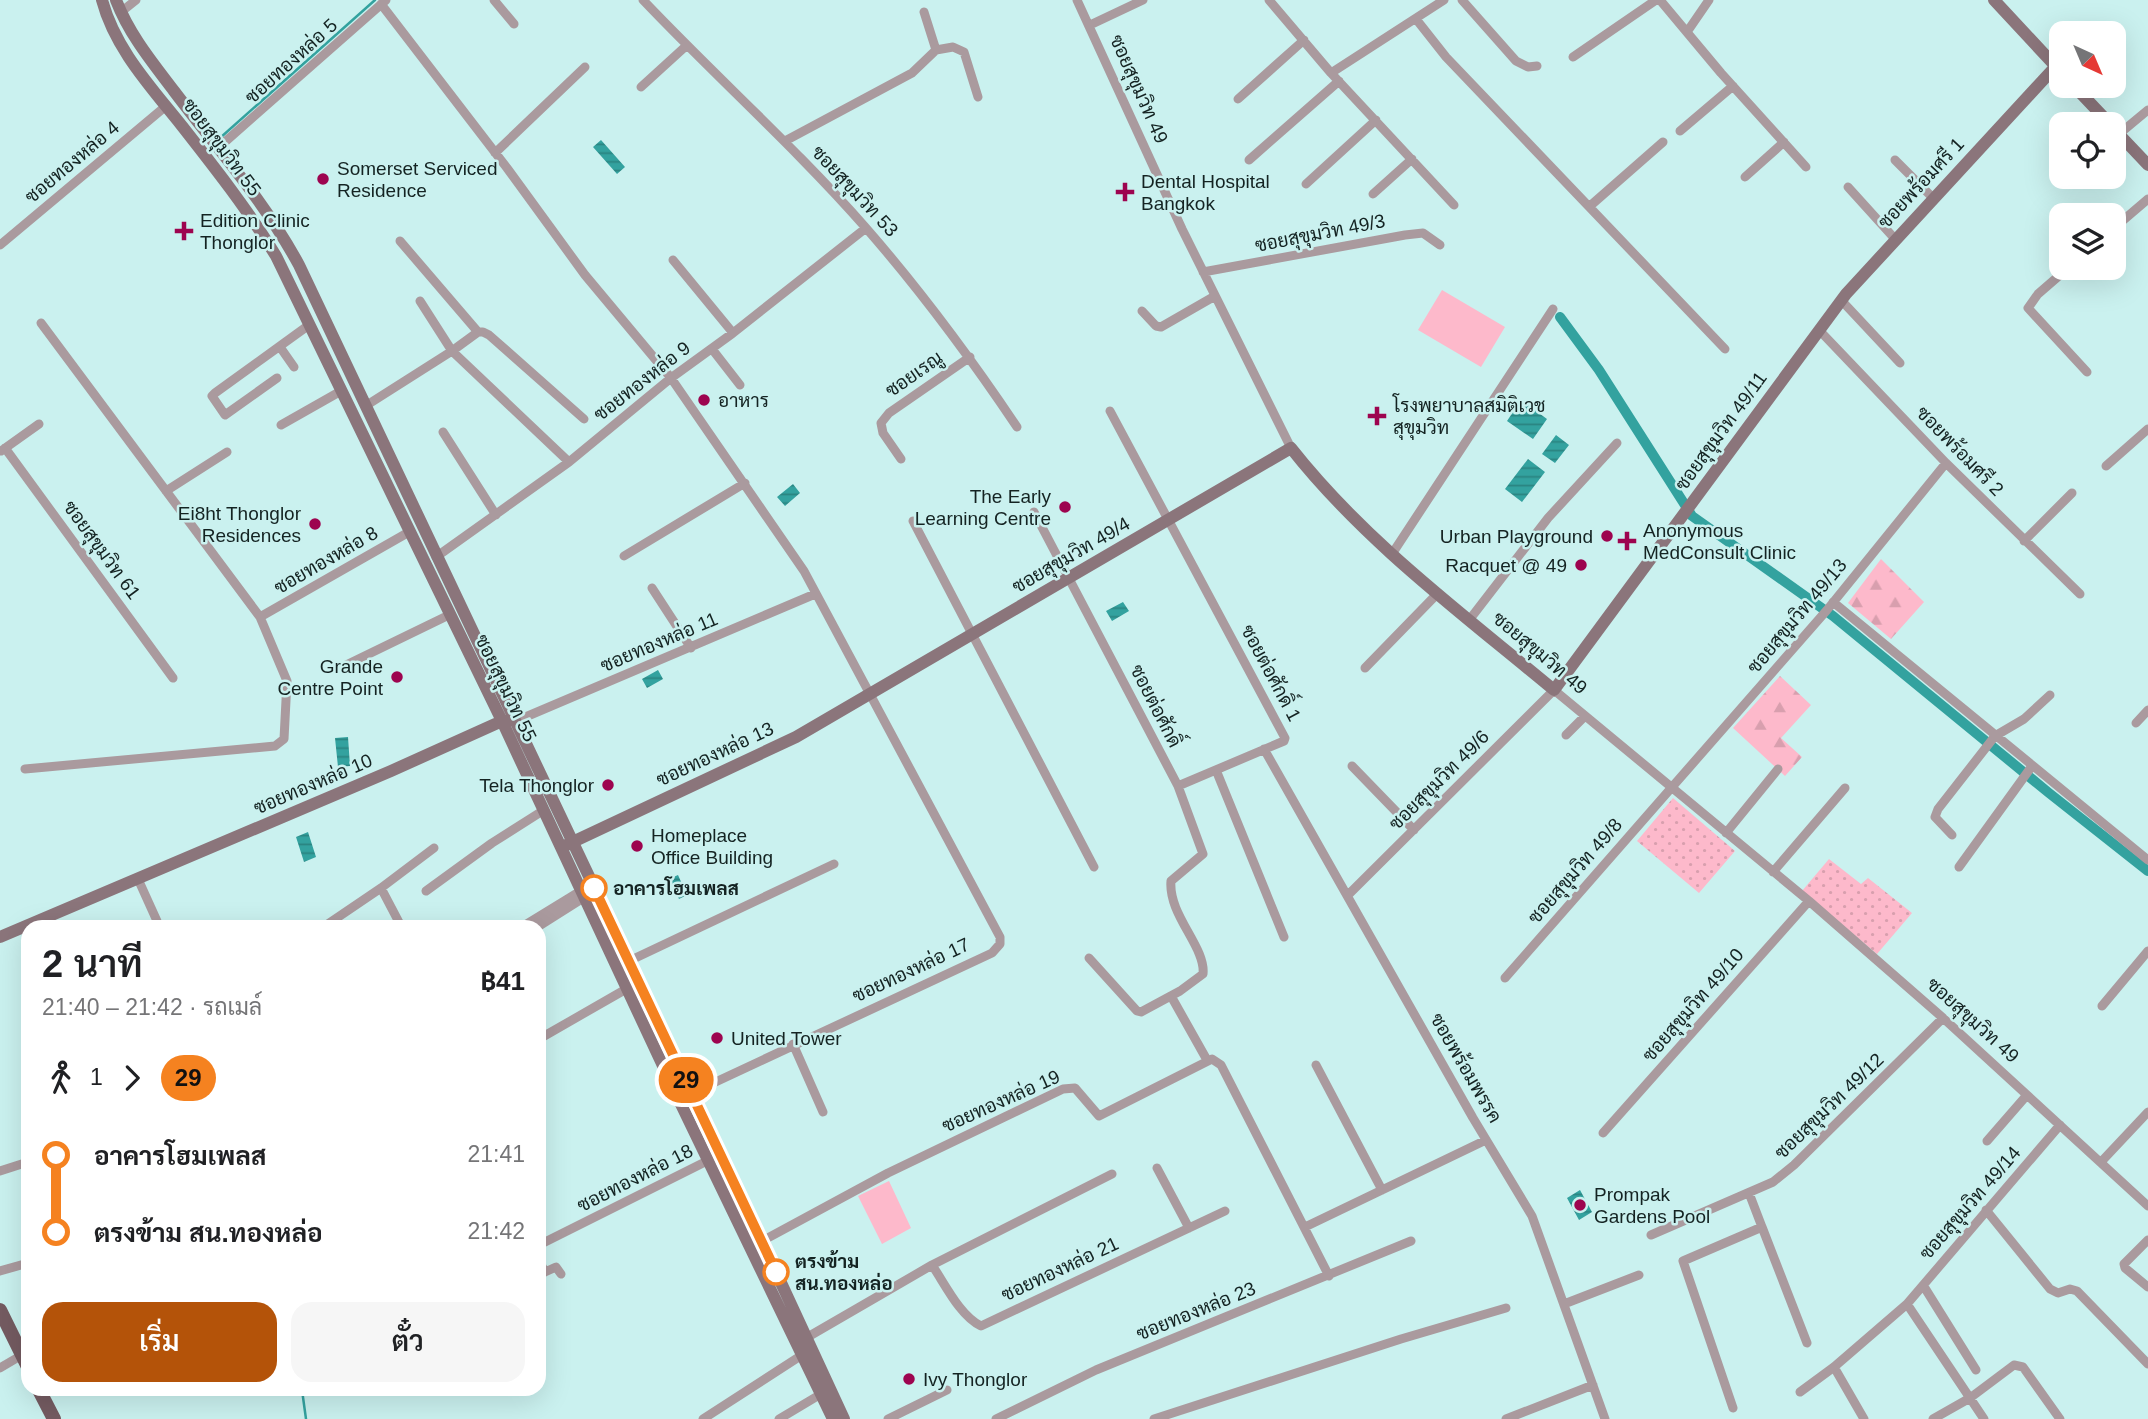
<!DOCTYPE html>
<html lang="th">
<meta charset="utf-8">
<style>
:root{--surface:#fff;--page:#f6f6f6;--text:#202124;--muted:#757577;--accent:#b45309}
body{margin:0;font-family:Arial,Sarabun,sans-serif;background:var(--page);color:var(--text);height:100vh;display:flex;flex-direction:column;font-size:26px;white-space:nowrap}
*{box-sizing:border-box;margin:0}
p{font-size:23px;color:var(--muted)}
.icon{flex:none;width:38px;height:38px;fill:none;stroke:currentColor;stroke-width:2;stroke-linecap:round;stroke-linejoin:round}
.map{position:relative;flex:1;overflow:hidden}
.panel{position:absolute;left:21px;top:920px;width:525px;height:476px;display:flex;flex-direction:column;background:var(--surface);border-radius:21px;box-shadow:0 7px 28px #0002}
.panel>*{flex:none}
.badge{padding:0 14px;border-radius:23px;font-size:24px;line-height:46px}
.needle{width:46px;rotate:136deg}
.controls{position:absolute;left:2049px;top:21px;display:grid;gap:14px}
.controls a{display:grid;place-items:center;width:77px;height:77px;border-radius:14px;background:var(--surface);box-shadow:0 7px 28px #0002;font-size:35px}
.map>.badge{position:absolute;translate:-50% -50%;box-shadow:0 0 0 4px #fff}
.legs{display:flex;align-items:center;gap:10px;height:77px;padding:0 21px;font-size:23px}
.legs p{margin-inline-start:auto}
.headline{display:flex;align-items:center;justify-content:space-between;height:119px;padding:0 21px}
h1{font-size:38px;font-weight:600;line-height:52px}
.primary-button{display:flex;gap:14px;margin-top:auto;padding:14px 21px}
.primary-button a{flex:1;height:80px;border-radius:21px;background:var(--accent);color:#fff;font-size:28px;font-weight:600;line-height:80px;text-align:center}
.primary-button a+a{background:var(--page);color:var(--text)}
ul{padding:0 21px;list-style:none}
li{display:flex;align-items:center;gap:24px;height:77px;font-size:26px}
li i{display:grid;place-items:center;width:10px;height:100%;margin:0 9px;background:currentColor}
li i::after{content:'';width:18px;height:18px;margin:-9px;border:5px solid;border-radius:50%;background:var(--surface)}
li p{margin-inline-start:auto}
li:first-child i{background:linear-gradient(#0000 50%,currentColor 0)}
li:last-child i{background:linear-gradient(currentColor 50%,#0000 0)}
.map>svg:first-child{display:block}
.grass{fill:url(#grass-dots)}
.forest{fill:url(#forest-firs)}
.park{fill:#fdb9cb}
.water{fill:url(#water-rules)}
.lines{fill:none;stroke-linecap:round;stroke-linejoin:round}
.stream{stroke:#33a29f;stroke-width:2.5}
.canal{stroke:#33a29f;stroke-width:10}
.street{stroke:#aa9a9e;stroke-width:9}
.secondary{stroke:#8b757b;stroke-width:12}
.primary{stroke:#745b61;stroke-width:14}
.line-1-casing{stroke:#fff;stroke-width:16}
.line-1{stroke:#f58220;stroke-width:10}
.poi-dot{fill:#9d044f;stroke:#caf1ef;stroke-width:2.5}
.stop-1-dot{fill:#fff;stroke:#f58220;stroke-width:3.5}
.labels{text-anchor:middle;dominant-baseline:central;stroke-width:5;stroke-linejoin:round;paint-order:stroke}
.street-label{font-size:19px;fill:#142322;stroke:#caf1ef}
.poi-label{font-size:19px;fill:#142322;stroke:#caf1ef;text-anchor:start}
.stop-label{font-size:19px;font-weight:bold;fill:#142322;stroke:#caf1ef;text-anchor:start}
</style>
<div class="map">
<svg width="2148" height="1419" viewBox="0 0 2148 1419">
<defs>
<pattern id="grass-dots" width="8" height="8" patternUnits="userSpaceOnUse" patternTransform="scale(1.75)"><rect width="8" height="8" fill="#fdb9cb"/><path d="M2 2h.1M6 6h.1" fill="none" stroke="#d89fae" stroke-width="1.8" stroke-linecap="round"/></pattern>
<pattern id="forest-firs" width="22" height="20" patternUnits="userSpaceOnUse" patternTransform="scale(1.75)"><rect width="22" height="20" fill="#fdb9cb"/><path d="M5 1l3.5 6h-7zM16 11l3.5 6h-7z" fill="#d89fae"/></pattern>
<pattern id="water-rules" width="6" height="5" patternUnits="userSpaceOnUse" patternTransform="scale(1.75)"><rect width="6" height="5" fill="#33a29f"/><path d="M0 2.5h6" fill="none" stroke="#2a8481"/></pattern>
</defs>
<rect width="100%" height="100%" fill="#caf1ef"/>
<path class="grass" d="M1673,798L1735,851L1699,893L1637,841Z
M1829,859L1861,884L1868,878L1912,913L1877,954L1802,891Z"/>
<path class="forest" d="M1881,559L1924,602L1891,639L1848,603Z
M1780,676L1811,705L1781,738L1802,757L1785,776L1733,728Z"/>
<path class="park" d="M1442,290L1505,327L1481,367L1418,330Z
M889,1181L911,1228L882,1244L858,1196Z"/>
<path class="water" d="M601,140L625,167L617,174L593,147Z
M1521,400L1547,419L1533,439L1507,421Z
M1556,435L1569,445L1555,463L1542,454Z
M1528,459L1545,472L1522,502L1505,489Z
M793,484L800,493L785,506L777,497Z
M1123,602L1129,611L1112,621L1106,611Z
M658,670L663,679L647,688L642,679Z
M348,737L350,766L338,767L335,738Z
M308,832L316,857L304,862L296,837Z
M678,875L687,895L679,899L669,879Z
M1580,1190L1592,1212L1579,1220L1567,1198Z"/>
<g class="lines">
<path class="stream" d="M220,138L375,0
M302,1390L306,1419"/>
<path class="canal" d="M1560,317L1599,370L1692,516L1833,616L2049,793L2148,871"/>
<path class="street" d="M494,0L514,24
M643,0C716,77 796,148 866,228C921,291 970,357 1017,427
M1077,0L1182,229L1291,448
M1269,0L1331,73L1454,205
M1462,0L1516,61L1528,67L1537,66
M1660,0L1721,73L1806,167
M381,4L507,168L585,275L671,378L804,571L1000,937V944L992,953L692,1093
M121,12L136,0
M924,12L936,50
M1416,19L1446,57L1725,349
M1090,25L1143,0
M1687,32L1709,0
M1573,57L1656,0
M1331,73L1444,0
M641,87L686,46
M1238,99L1304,40
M1680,131L1733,86
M2119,134L2148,110
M785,141L912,73L936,50L953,47L964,52L978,97
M218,148L386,0
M495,153L585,67
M1249,160L1339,81
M1895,160L1933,198
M1745,177L1784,142
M1306,184L1376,120
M1848,187L1895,239
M1373,194L1412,159
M1590,206L1663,142
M2114,228L2148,199
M400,241L478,332H483L489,335L584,419
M0,245L166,106
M673,260L733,333
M2068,268L2038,294L2028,308L2087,372
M1203,272L1405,235L1423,233L1440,245
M1841,300L1900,363
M420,301L452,351L569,462
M1142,311L1156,326L1161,327L1215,296
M1819,330L1946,463L2080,594
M280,347L294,367
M712,349L740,385
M277,378L225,415L212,396L215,393L309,325
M367,405L452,351L478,332
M1110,411L1285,738L1284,741L1178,786
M281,425L341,391
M443,432L496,515
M5,448L173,678
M1,451L39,424
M901,459L883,433L881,423L889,413L970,357
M2106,466L2148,429
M166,491L227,452
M1034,512L1178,786L1203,854L1171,881C1168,915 1206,947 1203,974L1180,991L1141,1012L1137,1011L1089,958
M913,521L1094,867
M2024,541L2072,493
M1392,554L1553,309
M624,556L745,483
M436,557L569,462L671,378L733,333L866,228
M652,588L691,648
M1833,602L2148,860
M260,617L409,532
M1470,619L1548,518L1617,443
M342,667L449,615
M1365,668L1438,593
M516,721L815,594
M2136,723L2148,710
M1566,735L1585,716
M1264,749L1473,1118L1532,1216L1605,1419
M1352,766L1414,830
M25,769L275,746L284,739L287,681L260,617L41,323
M1216,770L1284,937
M1726,833L1778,769
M1952,835L1935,817L1938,809L1995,736L2024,719L2050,695
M1959,867L2032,766
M1773,872L1845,788
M138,879L157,921L154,928
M381,888L402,928
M426,891L492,843L544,810
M1348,895L1554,690L1809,901L1943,1018L2148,1206
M322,928L381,888L434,848
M520,928L582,890
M536,928L585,897
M629,961L834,864
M1505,978L1827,610L1946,463
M1171,996L1207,1060
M2102,1006L2148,951
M539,1039L628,988
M793,1044L823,1112
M1316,1065L1382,1190
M1603,1133L1809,901
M1987,1141L2027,1095
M2101,1162L2148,1112
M1157,1168L1189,1228
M0,1171L28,1162
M1986,1210L2050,1289L2058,1293L2070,1289L2077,1291L2148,1364
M1305,1227L1486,1140
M1762,1227L1807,1343
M1651,1235L1773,1182L1794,1165L1943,1018
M2148,1240L2124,1264L2125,1268L2148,1287
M762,1241L888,1173L1063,1089L1075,1088L1099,1116L1212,1059L1221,1065L1329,1276
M539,1245L709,1160
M539,1261L545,1272L539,1275
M932,1265C945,1284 960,1316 981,1326L1225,1211
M0,1271L28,1263
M545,1272L556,1267L561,1274
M1923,1285L1976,1370
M1564,1304L1639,1275
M1907,1304L1984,1419
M806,1338L932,1265L1112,1174
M1834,1367L1864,1419
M0,1368L22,1355
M1800,1392L1834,1367L1907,1304L2060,1125
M1733,1408L1683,1261L1762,1227L1749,1193
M703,1419L802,1355
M779,1419L821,1394
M888,1419L947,1390
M996,1419L1096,1370L1411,1241
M1154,1419L1401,1339L1506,1308
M1506,1419L1593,1385
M1933,1419L1970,1398L2014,1365L2023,1367L2060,1419"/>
<path class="secondary" d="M102,0C115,49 151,87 182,126C215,168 248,210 276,256L502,721L679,1100L833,1419
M116,0C129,34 152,62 174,91C217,148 265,202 299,265L752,1220L844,1419
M1994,0L2061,72
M2074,86L2110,124
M2114,129L2148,165
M562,847L796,737L1291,448C1365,542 1463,614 1554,690L1846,294L2056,66
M0,937L391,771L502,721H508"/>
<path class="primary" d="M0,1310L28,1367
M39,1390L54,1419"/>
</g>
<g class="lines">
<g class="line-1-casing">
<path id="line-1" d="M594,888L776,1272"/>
</g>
<use href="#line-1" class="line-1"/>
</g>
<g class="poi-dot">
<circle cx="323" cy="179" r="7"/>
<path d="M1121.5 181.5h7v7h7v7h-7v7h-7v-7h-7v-7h7z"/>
<path d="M180.5 220.5h7v7h7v7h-7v7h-7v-7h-7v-7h7z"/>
<circle cx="704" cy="400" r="7"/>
<path d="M1373.5 405.5h7v7h7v7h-7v7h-7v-7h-7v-7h7z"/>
<circle cx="1065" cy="507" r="7"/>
<circle cx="315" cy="524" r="7"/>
<circle cx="1607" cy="536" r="7"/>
<path d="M1623.5 530.5h7v7h7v7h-7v7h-7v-7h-7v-7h7z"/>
<circle cx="1581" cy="565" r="7"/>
<circle cx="397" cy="677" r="7"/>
<circle cx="608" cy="785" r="7"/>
<circle cx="637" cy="846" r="7"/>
<circle cx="717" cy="1038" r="7"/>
<circle cx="1580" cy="1205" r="7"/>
<circle cx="909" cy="1379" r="7"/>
</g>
<g class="stop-1-dot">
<circle cx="594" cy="888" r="12"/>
<circle cx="776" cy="1272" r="12"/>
</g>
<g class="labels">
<g class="street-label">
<text transform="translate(291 61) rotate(-42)">ซอยทองหล่อ 5</text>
<text transform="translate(1139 89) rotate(66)">ซอยสุขุมวิท 49</text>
<text transform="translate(222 147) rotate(53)">ซอยสุขุมวิท 55</text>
<text transform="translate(72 162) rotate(-40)">ซอยทองหล่อ 4</text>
<text transform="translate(1921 183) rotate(-47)">ซอยพร้อมศรี 1</text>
<text transform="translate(855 191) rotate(47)">ซอยสุขุมวิท 53</text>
<text transform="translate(1320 233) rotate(-11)">ซอยสุขุมวิท 49/3</text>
<text transform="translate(914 374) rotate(-35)">ซอยเรณู</text>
<text transform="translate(642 381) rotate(-38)">ซอยทองหล่อ 9</text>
<text transform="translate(1721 431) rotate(-54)">ซอยสุขุมวิท 49/11</text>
<text transform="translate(1960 451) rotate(46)">ซอยพร้อมศรี 2</text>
<text transform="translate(102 550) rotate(54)">ซอยสุขุมวิท 61</text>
<text transform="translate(1071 555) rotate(-30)">ซอยสุขุมวิท 49/4</text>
<text transform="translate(326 560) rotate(-30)">ซอยทองหล่อ 8</text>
<text transform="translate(1797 616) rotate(-50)">ซอยสุขุมวิท 49/13</text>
<text transform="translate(659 642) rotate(-23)">ซอยทองหล่อ 11</text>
<text transform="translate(1540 653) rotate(40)">ซอยสุขุมวิท 49</text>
<text transform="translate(1271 673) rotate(62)">ซอยต่อศักดิ์ 1</text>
<text transform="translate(506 688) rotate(64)">ซอยสุขุมวิท 55</text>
<text transform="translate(1156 706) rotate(63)">ซอยต่อศักดิ์</text>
<text transform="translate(715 754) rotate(-25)">ซอยทองหล่อ 13</text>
<text transform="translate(1439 780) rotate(-45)">ซอยสุขุมวิท 49/6</text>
<text transform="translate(313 784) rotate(-23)">ซอยทองหล่อ 10</text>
<text transform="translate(1575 871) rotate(-49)">ซอยสุขุมวิท 49/8</text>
<text transform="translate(911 970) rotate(-25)">ซอยทองหล่อ 17</text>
<text transform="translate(1693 1005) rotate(-49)">ซอยสุขุมวิท 49/10</text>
<text transform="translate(1973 1020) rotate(42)">ซอยสุขุมวิท 49</text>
<text transform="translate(1466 1068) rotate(60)">ซอยพร้อมพรรค</text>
<text transform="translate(1001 1101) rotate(-24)">ซอยทองหล่อ 19</text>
<text transform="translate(1829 1106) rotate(-44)">ซอยสุขุมวิท 49/12</text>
<text transform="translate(635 1178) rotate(-27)">ซอยทองหล่อ 18</text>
<text transform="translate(1970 1203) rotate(-49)">ซอยสุขุมวิท 49/14</text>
<text transform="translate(1060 1269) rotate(-25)">ซอยทองหล่อ 21</text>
<text transform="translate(1196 1311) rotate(-22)">ซอยทองหล่อ 23</text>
</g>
<g class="poi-label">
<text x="337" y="168">Somerset Serviced<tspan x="337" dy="22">Residence</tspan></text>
<text x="1141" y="181">Dental Hospital<tspan x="1141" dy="22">Bangkok</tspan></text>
<text x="200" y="220">Edition Clinic<tspan x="200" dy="22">Thonglor</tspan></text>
<text x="718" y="400">อาหาร</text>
<text x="1393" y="405">โรงพยาบาลสมิติเวช<tspan x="1393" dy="22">สุขุมวิท</tspan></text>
<text x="1051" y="496" text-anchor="end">The Early<tspan x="1051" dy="22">Learning Centre</tspan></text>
<text x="301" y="513" text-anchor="end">Ei8ht Thonglor<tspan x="301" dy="22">Residences</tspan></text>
<text x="1643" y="530">Anonymous<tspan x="1643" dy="22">MedConsult Clinic</tspan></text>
<text x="1593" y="536" text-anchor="end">Urban Playground</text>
<text x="1567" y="565" text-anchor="end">Racquet @ 49</text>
<text x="383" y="666" text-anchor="end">Grande<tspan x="383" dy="22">Centre Point</tspan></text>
<text x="594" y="785" text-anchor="end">Tela Thonglor</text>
<text x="651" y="835">Homeplace<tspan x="651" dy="22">Office Building</tspan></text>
<text x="731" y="1038">United Tower</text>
<text x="1594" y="1194">Prompak<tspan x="1594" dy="22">Gardens Pool</tspan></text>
<text x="923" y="1379">Ivy Thonglor</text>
</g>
<g class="stop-label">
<text x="613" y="888">อาคารโฮมเพลส</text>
<text x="795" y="1261">ตรงข้าม<tspan x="795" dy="22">สน.ทองหล่อ</tspan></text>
</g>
</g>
</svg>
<div class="controls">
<a><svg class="needle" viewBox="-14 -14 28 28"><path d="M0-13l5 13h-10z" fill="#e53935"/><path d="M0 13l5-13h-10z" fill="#757577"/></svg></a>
<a><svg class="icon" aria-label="locate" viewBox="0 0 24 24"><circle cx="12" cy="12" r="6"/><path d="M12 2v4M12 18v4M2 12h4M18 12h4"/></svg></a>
<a><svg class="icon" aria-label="layers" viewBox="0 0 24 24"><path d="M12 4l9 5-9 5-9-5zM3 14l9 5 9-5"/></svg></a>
</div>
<b class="badge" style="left:686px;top:1080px;background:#f58220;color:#111">29</b>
<section class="panel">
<div class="headline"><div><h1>2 นาที</h1><p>21:40 – 21:42 · รถเมล์</p></div><b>฿41</b></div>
<div class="legs"><svg class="icon" aria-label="walk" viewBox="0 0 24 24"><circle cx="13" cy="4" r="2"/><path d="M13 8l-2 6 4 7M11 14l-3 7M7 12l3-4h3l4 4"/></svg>1<svg class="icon" aria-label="forward" viewBox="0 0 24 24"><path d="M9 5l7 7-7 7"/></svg><b class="badge" style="background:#f58220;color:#111">29</b></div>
<ul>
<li><i style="color:#f58220"></i><b>อาคารโฮมเพลส</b><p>21:41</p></li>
<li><i style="color:#f58220"></i><b>ตรงข้าม สน.ทองหล่อ</b><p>21:42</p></li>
</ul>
<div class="primary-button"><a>เริ่ม</a><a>ตั๋ว</a></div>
</section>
</div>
